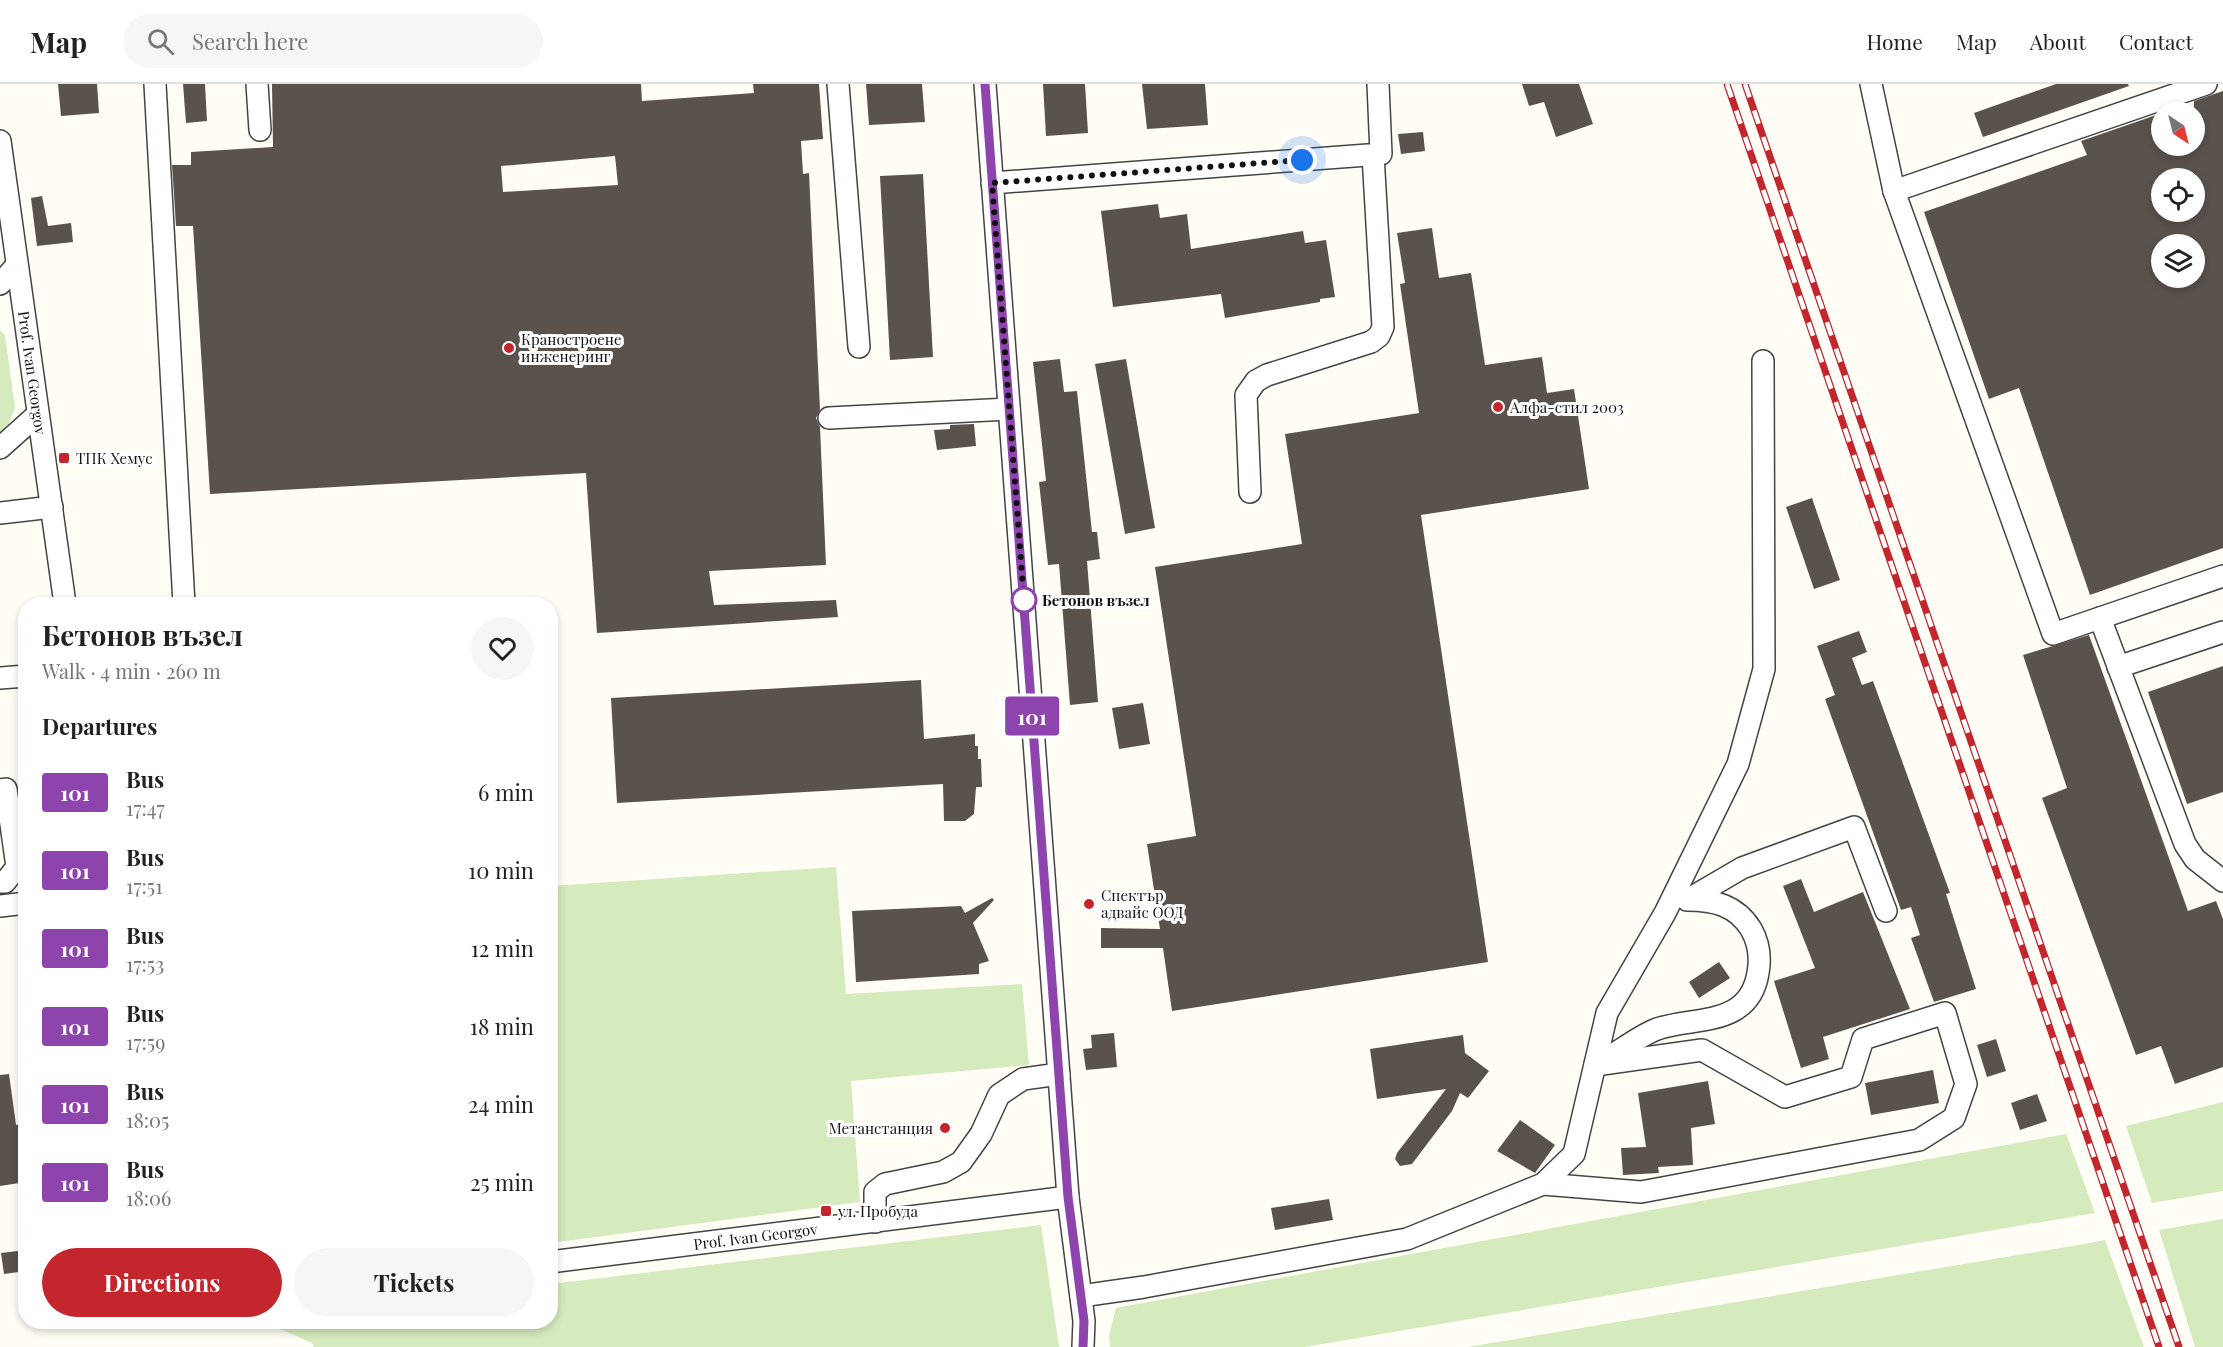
<!DOCTYPE html>
<meta charset="utf-8">
<style>
:root{--surface:#fff;--page:#f6f6f6;--text:#222;--muted:#767676;--line:#e0e0e0;--accent:#c4262e}
body{margin:0;font-family:"Playfair Display",serif;background:var(--page);color:var(--text);height:100vh;display:flex;flex-direction:column;font-size:22px;white-space:nowrap}
*{box-sizing:border-box;margin:0}
p{font-size:20px;color:var(--muted)}
.icon{flex:none;width:33px;height:33px;fill:none;stroke:currentColor;stroke-width:2;stroke-linecap:round;stroke-linejoin:round}
.map{position:relative;flex:1;overflow:hidden}
.details{position:absolute;left:18px;top:513px;width:540px;height:732px;display:flex;flex-direction:column;background:var(--surface);border-radius:24px;box-shadow:0 3px 9px #0003}
.details>*{flex:none}
.badge{padding:0 12px;border-radius:4px;font-size:21px;line-height:39px}
.needle{width:39px;rotate:145deg}
.buttons{position:absolute;left:2151px;top:18px;display:grid;gap:12px}
.buttons a{display:grid;place-items:center;width:54px;height:54px;border-radius:50%;background:var(--surface);box-shadow:0 3px 9px #0003;font-size:30px}
.you{position:absolute;width:30px;height:30px;margin:-15px;border:4px solid #fff;border-radius:50%;background:#1a73e8;box-shadow:0 0 0 9px #1a73e833}
.map>.badge{position:absolute;translate:-50% -50%;box-shadow:0 0 0 3px #fff}
h2{padding:0 24px;font-size:22px;line-height:54px}
.round{display:grid;place-items:center;flex:none;width:63px;height:63px;border-radius:32px;background:var(--page)}
.summary{display:flex;align-items:center;justify-content:space-between;height:102px;padding:0 24px}
h1{font-size:28px;font-weight:700;line-height:45px}
.cta{display:flex;gap:12px;margin-top:auto;padding:12px 24px}
.cta a{flex:1;height:69px;border-radius:36px;background:var(--accent);color:#fff;font-size:24px;font-weight:700;line-height:69px;text-align:center}
.cta a+a{background:var(--page);color:var(--text)}
ul{padding:0;list-style:none}
li{display:flex;align-items:center;gap:18px;height:78px;padding:0 24px}
li div{flex:1}
li b{display:block;font-size:22px}
li em{font-style:normal}
li .badge{min-width:66px;font-weight:700;text-align:center}
header{display:flex;align-items:center;gap:36px;box-sizing:border-box;height:84px;padding:0 30px;background:var(--surface);border-bottom:2px solid var(--line)}
header strong{font-size:28px}
nav{display:flex;gap:33px;margin-inline-start:auto;font-size:21px}
.search{width:420px;height:54px;background:var(--page);display:flex;align-items:center;gap:15px;box-sizing:border-box;padding:0 21px;border-radius:33px;color:var(--muted);font-size:22px}
.map>svg:first-child{display:block}
.green{fill:#d5ebbd}
.building{fill:#5a524d;fill-rule:evenodd}
.lines{fill:none;stroke-linecap:round;stroke-linejoin:round}
.minor-casing{stroke:#444;stroke-width:24}
.minor{stroke:#fff;stroke-width:21}
.rail-casing{stroke:#c4262e;stroke-width:7}
.rail{stroke:#fff;stroke-width:4.5;stroke-dasharray:14;stroke-linecap:butt}
.line-casing{stroke:#fff;stroke-width:14}
.line{stroke:#8e44ad;stroke-width:9}
.walk{stroke:#111;stroke-width:6;stroke-dasharray:0 10.8}
.poi-dot{fill:#c4262e;stroke:#fff;stroke-width:2}
.stop-dot{fill:#fff;stroke:#8e44ad;stroke-width:3}
.labels{text-anchor:middle;dominant-baseline:central;stroke-width:6;stroke-linejoin:round;paint-order:stroke}
.poi-label{font-size:15px;fill:#111;stroke:#fff;text-anchor:start}
.street-label{font-size:15px;fill:#111;stroke:#fff}
.stop-label{font-size:15px;font-weight:bold;fill:#111;stroke:#fff;text-anchor:start}
</style>
<header>
<strong>Map</strong>
<div class="search"><svg class="icon" aria-label="search" viewBox="0 0 24 24"><circle cx="10" cy="10" r="6"/><path d="M15 15l6 6"/></svg>Search here</div>
<nav><a>Home</a><a>Map</a><a>About</a><a>Contact</a></nav>
</header>
<div class="map">
<svg width="2223" height="1263" viewBox="0 0 2223 1263">
<rect width="100%" height="100%" fill="#fffdf5"/>
<path class="green" d="M0,246L5,251L15,324L9,339L0,349Z
M836,783L846,910L1022,900L1029,981L851,997L860,1118L551,1159V802Z
M2223,1018V1107L2152,1119L2126,1042Z
M2066,1050L2095,1129L1305,1263H1110L1109,1252L1116,1224Z
M2223,1135V1263H2195L2159,1146Z
M1041,1141L1059,1263H314L312,1259L280,1245L278,1238H550L551,1200Z
M2105,1156L2144,1263H1467L2084,1160Z"/>
<path class="building" d="M58,0H97L99,29L61,32Z
M183,0H205L207,37L186,39Z
M272,0H641L642,17L754,9L753,0H819L823,55L801,57L803,90L809,89L820,326L816,334L820,343L826,481L709,487L714,521L836,516L838,533L597,549L586,389L210,410L193,142H176L172,81H191V68L273,63ZM615,72L618,101L503,108L501,82Z
M866,0H922L925,38L869,41Z
M1043,0H1085L1088,49L1046,52Z
M1142,0H1205L1208,41L1147,45Z
M1522,0H1579L1593,40L1556,53L1544,18L1529,22Z
M2056,0H2128L2129,2L1983,53L1974,29Z
M2223,7V464L2090,511L2019,304L1989,315L1924,128L2087,71L2081,57L2162,29V62H2194V17ZM2162,94H2194V128H2162ZM2162,160H2194V194H2162Z
M1423,48L1425,67L1401,70L1398,50Z
M923,90L933,273L890,276L880,92Z
M42,112L48,142L71,139L73,158L37,162L31,114Z
M1158,120L1160,134L1187,130L1191,165L1303,147L1305,159L1326,156L1335,213L1320,215V218L1225,234L1221,210L1113,223L1101,127Z
M1432,144L1439,194L1471,189L1485,281L1542,273L1547,309L1574,305L1589,405L1421,431L1488,878L1172,927L1163,864H1101V844L1160,845L1147,760L1196,752L1155,483L1302,460L1285,350L1419,329L1400,200L1405,199L1397,149Z
M1060,275L1064,308L1077,307L1092,448H1097L1100,475L1087,477L1098,618L1070,621L1059,480L1048,481L1039,398L1046,397L1033,278Z
M1126,275L1155,444L1125,450L1095,280Z
M974,340L976,362L937,366L934,346L950,345V341Z
M1812,414L1840,496L1814,505L1786,423Z
M1859,547L1867,568L1852,574L1862,601L1873,597L1950,809L1946,810L1976,905L1934,918L1911,854L1920,851L1911,823L1901,826L1825,615L1835,611L1817,562Z
M2089,551L2188,827L2216,817L2223,835V983L2175,1000L2161,962L2136,971L2042,714L2067,704L2023,571Z
M2223,582V708L2187,720L2148,608Z
M921,596L924,655L975,650V662H978V675H981L982,703H976L974,730L965,737H944L943,700L617,719L611,614Z
M1143,619L1150,660L1119,665L1112,624Z
M1801,795L1814,828L1863,808L1910,925L1823,953L1829,975L1801,984L1774,897L1815,884L1783,802Z
M992,814L994,816L973,839L989,877L979,880V890L856,898L852,827L961,822L965,829Z
M1719,878L1730,894L1699,914L1689,898Z
M1114,949L1117,983L1086,986L1083,965L1092,964L1091,951Z
M1463,951L1465,969L1489,987L1468,1014L1460,1009L1452,1027L1412,1080L1400,1082L1395,1075L1397,1069L1446,1005L1377,1015L1370,965Z
M1996,955L2006,987L1987,993L1977,961Z
M1933,986L1939,1019L1871,1031L1865,999Z
M9,990L16,1041L26,1040V1098L0,1102V991Z
M1708,997L1715,1040L1691,1044L1693,1081L1658,1083L1659,1089L1623,1091L1621,1064L1646,1063L1638,1009Z
M2037,1010L2047,1037L2020,1046L2011,1019Z
M1520,1036L1555,1061L1535,1089L1497,1067Z
M1329,1115L1333,1136L1275,1146L1271,1124Z
M26,1166V1187L4,1190L1,1169Z"/>
<g class="lines">
<g class="minor-casing">
<g id="minor">
<path d="M155,0L184,520"/>
<path d="M257,0L260,46"/>
<path d="M838,0L859,263"/>
<path d="M985,0L1068,1113L1084,1237L1083,1263"/>
<path d="M1871,0L1894,107L2053,550L2223,492"/>
<path id="s1" d="M0,57L65,520"/>
<path d="M992,99L1381,70L1378,0"/>
<path d="M1894,107L2206,0"/>
<path d="M0,200L17,181"/>
<path d="M829,334L1009,325"/>
<path d="M0,364L38,330"/>
<path d="M1250,408L1246,311L1256,297L1267,291L1371,258L1379,252L1383,243L1373,71"/>
<path d="M0,429L52,423"/>
<path d="M2100,534L2185,760L2195,775L2223,797"/>
<path d="M2118,583L2223,548"/>
<path d="M0,594L26,592"/>
<path d="M0,706L6,705L17,783L5,798H0"/>
<path d="M1689,815L1742,784L1854,743L1886,827"/>
<path d="M0,822L26,819"/>
<path d="M1605,975C1622,966 1639,952 1657,945C1694,932 1749,944 1758,889C1761,873 1759,859 1751,845C1736,821 1714,816 1687,816"/>
<path d="M1543,1100L1641,1108L1919,1056L1954,1034L1966,1000L1945,929L1863,955L1851,993L1785,1013L1702,966L1595,981"/>
<path d="M875,1138V1108L885,1100L943,1088L961,1078L981,1050L999,1011L1023,995L1059,990"/>
<path id="s2" d="M550,1178L1068,1113"/>
<path d="M1081,1212L1144,1203L1407,1155L1543,1100L1574,1070L1607,929L1665,829L1738,680L1764,585L1763,277"/>
</g>
</g>
<use href="#minor" class="minor"/>
<g class="rail-casing">
<path id="rail" d="M1727,0L2159,1263
M1745,0L2179,1263"/>
</g>
<use href="#rail" class="rail"/>
</g>
<g class="lines">
<g class="line-casing">
<path id="line" d="M985,0L1068,1113L1084,1237L1083,1263"/>
</g>
<use href="#line" class="line"/>
<path class="walk" d="M1024,516L992,99L1302,76"/>
</g>
<g class="poi-dot">
<circle cx="509" cy="264" r="6"/>
<circle cx="1498" cy="323" r="6"/>
<rect x="58" y="368" width="12" height="12" rx="3"/>
<circle cx="1089" cy="820" r="6"/>
<circle cx="945" cy="1044" r="6"/>
<rect x="820" y="1121" width="12" height="12" rx="3"/>
</g>
<circle class="stop-dot" cx="1024" cy="516" r="12"/>
<g class="labels">
<g class="poi-label">
<text x="521" y="255">Краностроене<tspan x="521" dy="17">инженеринг</tspan></text>
<text x="1510" y="323">Алфа-стил 2003</text>
<text x="76" y="374">ТПК Хемус</text>
<text x="1101" y="811">Спектър<tspan x="1101" dy="17">адвайс ООД</tspan></text>
<text x="933" y="1044" text-anchor="end">Метанстанция</text>
<text x="838" y="1127">ул. Пробуда</text>
</g>
<g class="street-label">
<text stroke="none"><textPath href="#s1" startOffset="234">Prof. Ivan Georgov</textPath></text>
<text stroke="none"><textPath href="#s2" startOffset="207">Prof. Ivan Georgov</textPath></text>
</g>
<g class="stop-label">
<text x="1042" y="516">Бетонов възел</text>
</g>
</g>
</svg>
<div class="buttons">
<a><svg class="needle" viewBox="-14 -14 28 28"><path d="M0-13l5 13h-10z" fill="#e53935"/><path d="M0 13l5-13h-10z" fill="#767676"/></svg></a>
<a><svg class="icon" aria-label="locate" viewBox="0 0 24 24"><circle cx="12" cy="12" r="6"/><path d="M12 2v4M12 18v4M2 12h4M18 12h4"/></svg></a>
<a><svg class="icon" aria-label="layers" viewBox="0 0 24 24"><path d="M12 4l9 5-9 5-9-5zM3 14l9 5 9-5"/></svg></a>
</div>
<div class="you" style="left:1302px;top:76px"></div>
<b class="badge" style="left:1032px;top:632px;background:#8e44ad;color:#fff">101</b>
<section class="details">
<div class="summary"><div><h1>Бетонов възел</h1><p>Walk · 4 min · 260 m</p></div><a class="round"><svg class="icon" aria-label="heart" viewBox="0 0 24 24"><path d="M12 20l-8-8c-3-5 5-10 8-4 3-6 11-1 8 4z"/></svg></a></div>
<h2>Departures</h2>
<ul>
<li><span class="badge" style="background:#8e44ad;color:#fff">101</span><div><b>Bus</b><p>17:47</p></div><em>6 min</em></li>
<li><span class="badge" style="background:#8e44ad;color:#fff">101</span><div><b>Bus</b><p>17:51</p></div><em>10 min</em></li>
<li><span class="badge" style="background:#8e44ad;color:#fff">101</span><div><b>Bus</b><p>17:53</p></div><em>12 min</em></li>
<li><span class="badge" style="background:#8e44ad;color:#fff">101</span><div><b>Bus</b><p>17:59</p></div><em>18 min</em></li>
<li><span class="badge" style="background:#8e44ad;color:#fff">101</span><div><b>Bus</b><p>18:05</p></div><em>24 min</em></li>
<li><span class="badge" style="background:#8e44ad;color:#fff">101</span><div><b>Bus</b><p>18:06</p></div><em>25 min</em></li>
</ul>
<div class="cta"><a>Directions</a><a>Tickets</a></div>
</section>
</div>
